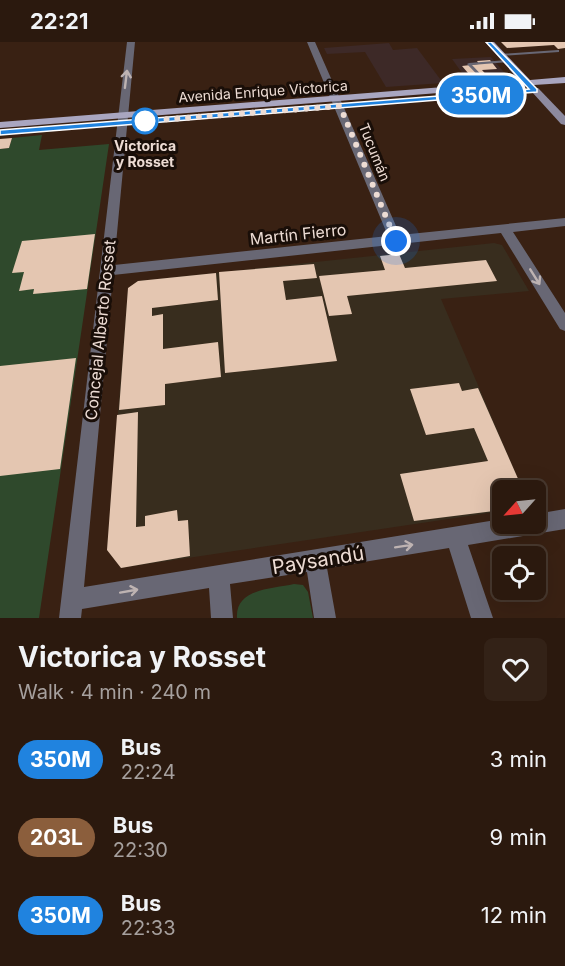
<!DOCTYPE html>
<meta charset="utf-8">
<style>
:root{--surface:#2b190e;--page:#332217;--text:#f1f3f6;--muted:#a6a09e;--line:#47382e}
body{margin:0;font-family:Inter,sans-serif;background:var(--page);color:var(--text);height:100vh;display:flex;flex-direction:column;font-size:22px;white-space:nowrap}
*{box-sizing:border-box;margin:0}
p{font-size:20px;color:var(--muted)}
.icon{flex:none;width:33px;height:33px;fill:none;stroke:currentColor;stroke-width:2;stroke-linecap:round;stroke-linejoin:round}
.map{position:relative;height:576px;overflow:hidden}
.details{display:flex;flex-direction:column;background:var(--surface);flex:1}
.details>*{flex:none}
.badge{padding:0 12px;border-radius:20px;font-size:21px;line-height:39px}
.needle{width:39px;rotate:243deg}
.fabs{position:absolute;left:492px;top:438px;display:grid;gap:12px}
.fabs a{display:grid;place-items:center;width:54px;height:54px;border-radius:9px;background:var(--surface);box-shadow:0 6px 24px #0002,0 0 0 2px var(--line);font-size:30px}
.you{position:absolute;width:30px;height:30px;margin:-15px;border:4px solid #fff;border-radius:50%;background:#1a73e8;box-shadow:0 0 0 9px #1a73e833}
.map>.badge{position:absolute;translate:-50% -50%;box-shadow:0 0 0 3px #fff}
.round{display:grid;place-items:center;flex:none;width:63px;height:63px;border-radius:9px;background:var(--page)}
.summary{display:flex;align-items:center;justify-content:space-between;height:102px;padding:0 18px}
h1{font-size:28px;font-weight:700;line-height:45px}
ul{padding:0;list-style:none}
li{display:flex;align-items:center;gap:18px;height:78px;padding:0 18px}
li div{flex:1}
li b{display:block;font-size:22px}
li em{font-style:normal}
li .badge{min-width:66px;font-weight:700;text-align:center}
.status{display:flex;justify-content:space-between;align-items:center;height:42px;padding:0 30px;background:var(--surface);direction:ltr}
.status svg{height:16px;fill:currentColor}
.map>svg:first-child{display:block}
.commercial{fill:#3d2927}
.education{fill:#382d1e}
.green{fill:#2f492c}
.building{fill:#e4c6b1}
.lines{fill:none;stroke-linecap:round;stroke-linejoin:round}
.lane{fill:#686774;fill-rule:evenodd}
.street{fill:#686774;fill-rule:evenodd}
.secondary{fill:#8d8a9f;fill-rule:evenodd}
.primary{fill:#a9a6c0;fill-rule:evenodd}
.oneway{stroke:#beb3b2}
.line{fill:#2083df;stroke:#fff;stroke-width:1.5}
.walk{stroke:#eddcd4;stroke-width:6;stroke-dasharray:0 10.8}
.stop-dot{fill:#fff;stroke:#2083df;stroke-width:3}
.labels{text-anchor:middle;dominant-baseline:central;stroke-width:6;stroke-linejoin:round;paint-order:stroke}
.far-street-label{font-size:14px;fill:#eddcd4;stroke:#190e08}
.far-stop-label{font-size:14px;font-weight:bold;fill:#eddcd4;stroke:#190e08}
.street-label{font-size:16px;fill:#eddcd4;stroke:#190e08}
.near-street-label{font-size:20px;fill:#eddcd4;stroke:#190e08}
</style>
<div class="status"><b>22:21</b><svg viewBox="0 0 49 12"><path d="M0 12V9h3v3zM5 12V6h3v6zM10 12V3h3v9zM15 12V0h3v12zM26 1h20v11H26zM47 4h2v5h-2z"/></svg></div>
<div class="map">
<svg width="565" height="576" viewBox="0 0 565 576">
<rect width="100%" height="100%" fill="#392113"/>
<path class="commercial" d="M389,1L393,8L417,6L443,41L386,45L365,10L327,12L324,6Z
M491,15L508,35L505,36L468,39L452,17Z"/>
<path class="education" d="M494,201L502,203L529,249L441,257L523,448H502V469L121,526L107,508L128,246L138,239Z"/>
<path class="green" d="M42,93L39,108L109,102L39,576H0V107L9,106L12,96Z
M294,542L303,543L308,550L313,576H237C235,546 273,547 294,542Z"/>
<path class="building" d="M501,0H565V6L558,7L554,3L507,6Z
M490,18L497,27L482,28L490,37L474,38L462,24L479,22L477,19Z
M12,96L9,106L0,107V97Z
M95,192L87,247L33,252L34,247L19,249L24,230L12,231L22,199Z
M399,212L405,226L486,218L497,239L347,254L352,272L329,274L319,234L385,228L380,214Z
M314,222L317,236L283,239L286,258L322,254L337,319L225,331L219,230Z
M216,231L218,258L152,266V274L163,272V307L218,300L221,335L165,342V363L119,368L128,246L138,239Z
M76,316L60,427L0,434V324Z
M459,341L462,349L478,346L523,448H502V468L414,479L400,432L488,419L474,386L426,393L410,347Z
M138,370L136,485L145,484V474L177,468L178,479L188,478L190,514L121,526L107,508L117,373Z"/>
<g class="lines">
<path class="lane" d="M558,8H559V10L500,14L498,13L500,12Z
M507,18L509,19V20L472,23L491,43V45H489L467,22L469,21Z"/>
<path class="street" d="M127,0H135L114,223L388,194L307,0H315L400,193L565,176V184L513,190L565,271V289L560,287L501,191L113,233L84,545L502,477V482H536V472L565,467V487L468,503L493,576H471L449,506L327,526L336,576H314L307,530L230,542L233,576H211L209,546L82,567L81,576H59Z"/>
<path class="secondary" d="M532,46H538L565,74V83L561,82L532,50Z"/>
<path class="primary" d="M485,0H494L530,38L565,35V41L534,43L530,47L525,44L0,86V80L520,39Z"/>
</g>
<defs><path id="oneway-shaft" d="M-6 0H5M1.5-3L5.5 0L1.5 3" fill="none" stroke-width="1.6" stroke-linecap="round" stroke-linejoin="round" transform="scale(1.5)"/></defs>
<g class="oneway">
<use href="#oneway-shaft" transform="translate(126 37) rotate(-83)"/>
<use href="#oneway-shaft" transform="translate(535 235) rotate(58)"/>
<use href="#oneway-shaft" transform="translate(404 504) rotate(-9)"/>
<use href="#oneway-shaft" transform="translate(129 549) rotate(-10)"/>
</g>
<path class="line" d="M486,0H491L537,47V50L0,93V88L529,47Z"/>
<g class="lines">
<path class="walk" d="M145,79L340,64L396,199"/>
</g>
<circle class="stop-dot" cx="145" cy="79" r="12"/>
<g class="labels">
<g class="far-street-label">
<text transform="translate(263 49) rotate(-4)">Avenida Enrique Victorica</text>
<text transform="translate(375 110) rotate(68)">Tucumán</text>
</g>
<g class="far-stop-label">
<text x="145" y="103">Victorica<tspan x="145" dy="16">y Rosset</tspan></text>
</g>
<g class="street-label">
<text transform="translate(298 192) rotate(-6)">Martín Fierro</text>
<text transform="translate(100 288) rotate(-84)">Concejal Alberto Rosset</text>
</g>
<g class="near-street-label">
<text transform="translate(318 518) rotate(-9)">Paysandú</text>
</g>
</g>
</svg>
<div class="fabs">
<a><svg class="needle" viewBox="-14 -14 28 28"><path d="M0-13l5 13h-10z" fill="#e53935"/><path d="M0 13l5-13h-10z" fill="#a6a09e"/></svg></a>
<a><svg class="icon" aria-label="locate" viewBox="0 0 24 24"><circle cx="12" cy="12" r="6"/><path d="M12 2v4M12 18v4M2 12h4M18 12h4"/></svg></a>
</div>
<div class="you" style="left:396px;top:199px"></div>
<b class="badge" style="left:481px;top:53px;background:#2083df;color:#fff">350M</b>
</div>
<section class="details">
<div class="summary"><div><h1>Victorica y Rosset</h1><p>Walk · 4 min · 240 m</p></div><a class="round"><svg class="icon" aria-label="heart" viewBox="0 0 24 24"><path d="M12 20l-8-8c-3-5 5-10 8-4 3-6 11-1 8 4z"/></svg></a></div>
<ul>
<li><span class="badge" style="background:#2083df;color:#fff">350M</span><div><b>Bus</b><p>22:24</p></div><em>3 min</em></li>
<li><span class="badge" style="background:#8b5e3c;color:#fff">203L</span><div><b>Bus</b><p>22:30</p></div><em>9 min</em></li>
<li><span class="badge" style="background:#2083df;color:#fff">350M</span><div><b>Bus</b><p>22:33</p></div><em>12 min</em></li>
</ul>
</section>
